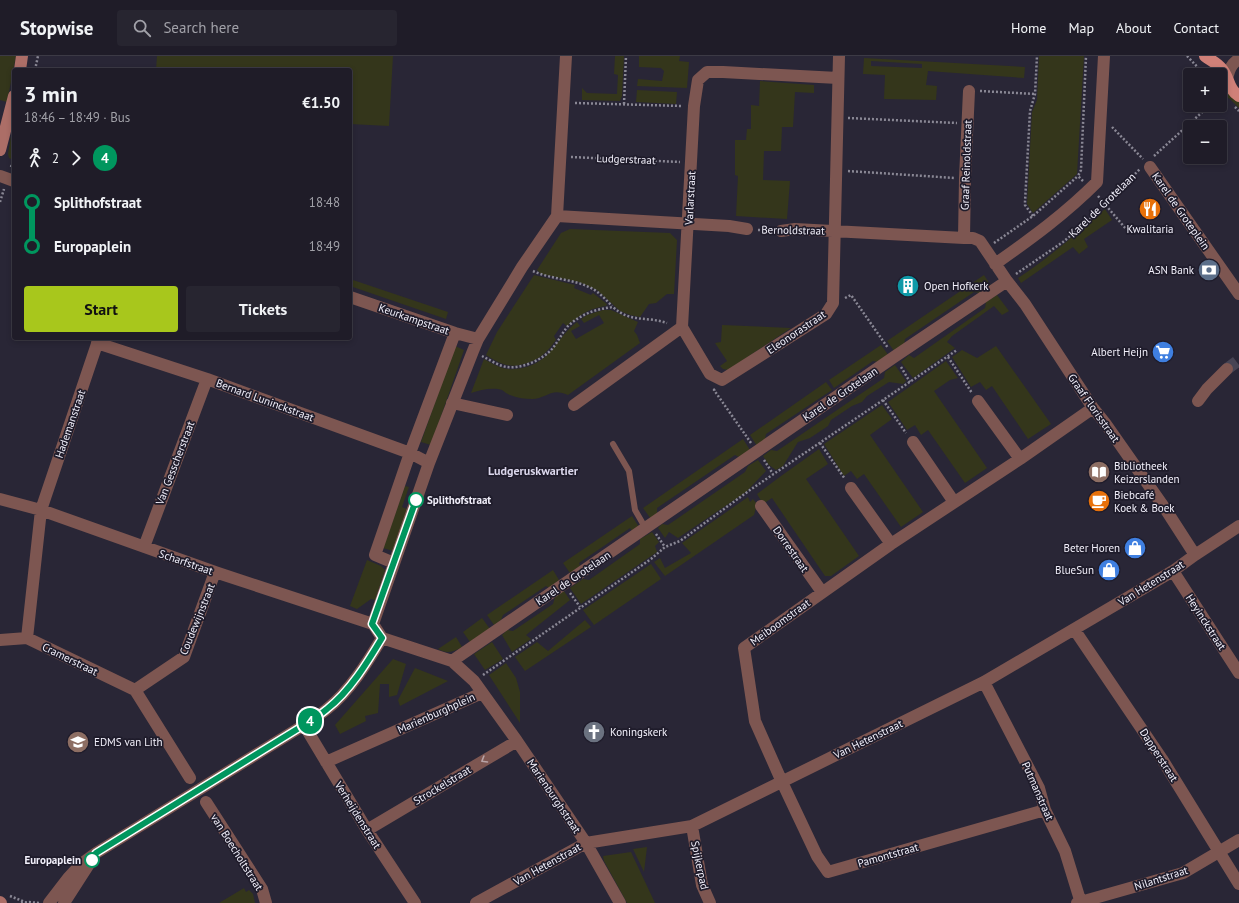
<!DOCTYPE html>
<meta charset="utf-8">
<style>
:root{--surface:#1f1c28;--page:#272530;--text:#f1f3f6;--muted:#a1a1a8;--line:#3c3a45;--accent:#a8c71c}
body{margin:0;font-family:"PT Sans",sans-serif;background:var(--page);color:var(--text);height:100vh;display:flex;flex-direction:column;font-size:15px;white-space:nowrap}
*{box-sizing:border-box;margin:0}
p{font-size:13px;color:var(--muted)}
.icon{flex:none;width:22px;height:22px;fill:none;stroke:currentColor;stroke-width:2;stroke-linecap:round;stroke-linejoin:round}
.map{position:relative;flex:1;overflow:hidden}
.details{position:absolute;left:12px;top:12px;width:340px;height:272px;display:flex;flex-direction:column;background:var(--surface);border-radius:4px;box-shadow:0 2px 6px #0003,0 0 0 1px var(--line)}
.details>*{flex:none}
.badge{padding:0 8px;border-radius:13px;font-size:14px;line-height:26px}
.controls{position:absolute;left:1183px;top:12px;display:grid;gap:8px}
.controls a{display:grid;place-items:center;width:44px;height:44px;border-radius:4px;background:var(--surface);box-shadow:0 2px 6px #0003,0 0 0 1px var(--line);font-size:20px}
.map>.badge{position:absolute;translate:-50% -50%;box-shadow:0 0 0 2px #fff}
.legs{display:flex;align-items:center;gap:6px;height:44px;padding:0 12px;font-size:13px}
.legs p{margin-inline-start:auto}
.summary{display:flex;align-items:center;justify-content:space-between;height:68px;padding:0 12px}
h1{font-size:22px;font-weight:600;line-height:30px}
.button{display:flex;gap:8px;margin-top:auto;padding:8px 12px}
.button a{flex:1;height:46px;border-radius:4px;background:var(--accent);color:#111;font-size:16px;font-weight:600;line-height:46px;text-align:center}
.button a+a{background:var(--page);color:var(--text)}
ul{padding:0 12px;list-style:none}
li{display:flex;align-items:center;gap:14px;height:44px;font-size:15px}
li i{display:grid;place-items:center;width:6px;height:100%;margin:0 5px;background:currentColor}
li i::after{content:'';width:10px;height:10px;margin:-5px;border:3px solid;border-radius:50%;background:var(--surface)}
li p{margin-inline-start:auto}
li:first-child i{background:linear-gradient(#0000 50%,currentColor 0)}
li:last-child i{background:linear-gradient(currentColor 50%,#0000 0)}
header{display:flex;align-items:center;gap:24px;box-sizing:border-box;height:56px;padding:0 20px;background:var(--surface);border-bottom:1px solid var(--line)}
header strong{font-size:19px}
nav{display:flex;gap:22px;margin-inline-start:auto;font-size:14px}
.search{width:280px;height:36px;background:var(--page);display:flex;align-items:center;gap:10px;box-sizing:border-box;padding:0 14px;border-radius:4px;color:var(--muted);font-size:15px}
.map>svg:first-child{display:block}
.green{fill:#34361b;fill-rule:evenodd}
.lines{fill:none;stroke-linecap:round;stroke-linejoin:round}
.street-tunnel{stroke:#474454;stroke-width:12;stroke-dasharray:12 6;stroke-linecap:butt}
.path{stroke:#8a8895;stroke-width:2.5;stroke-dasharray:2 2;stroke-linecap:butt}
.lane{stroke:#7d5651;stroke-width:6}
.street{stroke:#7d5651;stroke-width:12}
.secondary{stroke:#ac6e67;stroke-width:12}
.primary{stroke:#d08078;stroke-width:12}
.oneway{stroke:#b8a3a6}
.line-1-casing{stroke:#fff;stroke-width:9}
.line-1{stroke:#00965e;stroke-width:6}
.stop-1-dot{fill:#fff;stroke:#00965e;stroke-width:2}
.labels{text-anchor:middle;dominant-baseline:central;stroke-width:3.5;stroke-linejoin:round;paint-order:stroke}
.street-label{font-size:11px;fill:#f2f0fb;stroke:#1f1c2b}
.poi-label{font-size:11px;fill:#f2f0fb;stroke:#1f1c2b;text-anchor:start}
.stop-label{font-size:11px;font-weight:bold;fill:#f2f0fb;stroke:#1f1c2b;text-anchor:start}
.neighbourhood-label{font-size:12px;font-weight:bold;fill:#dbd7ec;stroke:#1f1c2b}
</style>
<header>
<strong>Stopwise</strong>
<div class="search"><svg class="icon" aria-label="search" viewBox="0 0 24 24"><circle cx="10" cy="10" r="6"/><path d="M15 15l6 6"/></svg>Search here</div>
<nav><a>Home</a><a>Map</a><a>About</a><a>Contact</a></nav>
</header>
<div class="map">
<svg width="1239" height="847" viewBox="0 0 1239 847">
<rect width="100%" height="100%" fill="#292636"/>
<path class="green" d="M0,0H16L7,46L0,44Z
M157,0H393L389,70L350,68V14H156Z
M615,0H624L622,40L620,45L582,44V32L587,37L617,38L618,19L614,18Z
M639,0H680L679,5L689,6L687,32L637,30L638,23L662,25L664,15L661,12L639,11Z
M1039,0H1084L1077,118L1033,157L1027,148L1032,56L1037,44Z
M864,2L1025,11L1024,22L928,15L926,29L937,30L936,44L884,43L885,19L863,18ZM871,5L922,8V12L871,10Z
M1220,20L1239,43V52L1230,43L1220,37Z
M760,25L814,29V37L795,36L793,71H782L781,95H764L763,124L790,125L787,163L736,160L738,120L735,119V84H746L747,73H751V49L759,50Z
M637,34L677,36L676,48L636,46Z
M14,72V93L11,103L9,102L8,98L12,74Z
M1105,153L1112,164L1084,183L1088,191L1079,198L1073,191L1021,227L1018,222C1050,201 1076,178 1105,153Z
M570,173L670,177L677,184L674,238H667L656,247L649,248L640,261L630,259L620,255L597,234L579,226L541,218L537,214L561,177Z
M534,219L575,229L574,232L591,239L593,237L607,248L606,250C587,253 582,258 567,270L563,267L554,280L556,284C553,288 550,292 546,296C536,306 516,313 503,308C497,306 491,302 486,299L497,276Z
M984,219L991,230L980,237L974,236L905,283L904,289L894,295L887,285Z
M350,223L448,256L446,263L350,230Z
M997,239L1009,255L1002,259L994,250L952,280L947,286L955,292L913,322L901,306L909,299L914,302L985,252L986,246Z
M603,254H611L638,266L634,275L637,279L640,287L568,339C551,331 546,343 532,343C525,343 518,342 510,339C507,338 505,336 502,334C493,331 480,334 471,337L484,303C490,306 496,310 503,312C518,316 538,309 548,298C558,287 566,274 577,266L580,270L571,275L576,283L604,267L599,259L584,267L581,263L587,259Z
M722,269L791,272L728,314L723,313L720,310L727,305L715,287L721,286Z
M881,289L889,300L879,306L873,305L834,332L829,324Z
M455,290L464,294L431,389L421,386Z
M996,290L1051,368L1028,383L992,330L986,334L980,326L971,331L952,301L962,294L977,302Z
M946,305L958,322L950,324L934,335L987,412L965,427L928,374L921,379L915,369L907,374L888,346Z
M895,309L906,325L903,328L889,326L867,340L862,346L852,350L831,364L828,370L810,382L798,386L783,410L776,414L769,409L763,400L771,394L777,395L884,322L885,316Z
M826,326L832,334L766,378L765,383L757,390L750,379Z
M882,349L892,363L870,379L923,456L901,471L864,418L857,423L851,415L844,420L824,388Z
M743,383L750,394L739,401L735,399L657,452V457L651,463L643,452Z
M819,393L828,408L806,423L859,500L831,520H825L772,442L763,448L757,438L781,420Z
M758,404L766,415L746,436L678,482L669,476L665,482L658,472L662,468L668,469L745,416L748,410Z
M405,430L409,431L402,451L407,453L393,495L383,492Z
M748,441L750,446L753,443L757,448L754,459L665,520L654,506L660,502L665,512L691,497L682,487Z
M632,460L639,471L632,475L630,472L579,507L580,510L570,517L563,507Z
M652,476L659,486L655,490L657,496L581,548L570,532L583,523L589,524L640,488V483Z
M367,504L381,510L385,514L375,544L371,543L357,553L350,550Z
M651,508L661,523L594,569L583,554Z
M553,514L559,524L549,532L546,530L503,559L501,564L494,569L487,559Z
M564,535L570,544L526,579L531,583L512,596L502,579L507,574L513,575L553,548L555,541Z
M482,562L490,573L470,586L463,576Z
M585,564L591,571L525,615L515,601L537,586L548,595Z
M456,581L462,591C454,596 447,598 438,593Z
M492,586L503,603L485,614L474,598Z
M393,603L406,608L397,639L389,641V628H380L378,657L365,660L366,665L340,678L335,669Z
M506,607L516,622L520,636V667L489,619Z
M415,612L448,625L400,650L398,644Z
M647,791L644,816L633,793Z
M631,796L655,847H627L604,805L603,800Z
M244,832L246,836L249,834L253,838L255,847H219Z"/>
<g class="lines">
<path class="street-tunnel" d="M1227,313L1239,304"/>
<path class="path" d="M1187,0L1205,19
M35,14L38,0
M980,35L1035,38
M575,47L682,50
M624,48L626,0
M1235,51L1239,55
M848,62L957,67
M1112,71L1143,103
M1154,100L1210,49
M571,101L680,106
M11,111L14,101
M848,115L955,122
M1083,125L1078,120L1081,114L1086,0
M1098,140L1126,173
M0,146L4,133
M1033,160L1025,149V146L1030,55L1035,38L1037,0
M758,174H771
M994,187L1033,160L1078,120
M533,215C552,224 579,223 596,235C602,239 607,245 612,250
M1016,218L1063,186L1089,164L1140,113
M845,242L851,239L888,292
M482,300C490,304 499,310 507,311C522,313 542,304 552,293C558,286 562,277 568,270C581,258 596,253 613,251C630,267 647,260 667,267
M948,301L972,337
M901,311L910,326
M715,333L714,334L751,387
M883,344L906,377
M820,387L845,423
M764,404L773,418
M656,478L665,491
M570,537L580,551
M483,619L651,503L665,491L680,485L750,434L957,294
M10,840L25,846
M21,847L29,846L39,847"/>
<path class="lane" d="M613,388L629,415L635,454L646,473"/>
<path class="street" d="M1227,23C1229,14 1231,8 1239,3
M1150,111L1239,238
M0,120L14,125
M557,160L729,170L747,173
M781,175L795,173L964,182H973L980,185L1007,225L1025,248L1093,352L1105,367L1166,454L1195,499
M964,182L965,122L969,35
M995,208C1032,182 1065,158 1097,126L1104,0
M350,241L455,277L478,283
M682,271L710,318L722,324L826,258L833,247L839,0
M682,271L694,50L698,24L707,16H723L838,22
M99,282L41,454L27,582L135,634L190,722
M97,287L207,323L410,397L429,407
M978,345L1020,403
M1198,345L1207,333L1227,313
M452,347L507,359
M574,349L682,271
M913,386L954,446
M851,432L891,488
M0,443L41,454L215,516L373,568
M761,450L822,536
M144,491L207,323
M394,507L375,499L410,397L455,277
M1173,515L1239,617
M1074,573L1162,703L1239,828
M382,582L373,568L429,407L473,295L478,283L522,211L557,160L566,0
M382,582L452,605L474,625L517,685L586,787L620,847
M0,584L27,582
M452,605L894,301L1007,225
M984,626L1039,732L1045,754L1065,795L1081,847
M135,634L184,601L215,516
M304,669L367,774L415,847
M326,706L482,637
M206,746L262,833L266,847
M1045,754L828,816L817,800L782,726L755,665L744,592L891,488L1020,403L1093,352
M692,770L702,829L710,847
M367,774L517,685
M49,847L69,821L81,808L96,797L304,669C312,664 320,659 327,653C350,635 367,607 382,582
M64,847L91,805
M476,847L586,787L692,770L984,626L1173,515L1195,499L1239,470
M1077,847L1183,817L1239,784"/>
<path class="secondary" d="M20,14L22,0
M0,94L14,40
M0,846L1,847"/>
<path class="primary" d="M1205,0C1210,4 1217,7 1221,12C1230,22 1227,32 1239,40"/>
</g>
<defs><path id="oneway-chevron" d="M-2-3.5L2.5 0L-2 3.5" fill="none" stroke-width="1.6" stroke-linecap="round" stroke-linejoin="round"/></defs>
<use class="oneway" href="#oneway-chevron" transform="translate(484 704) rotate(149)"/>
<g class="lines">
<g class="line-1-casing">
<path id="line-1" d="M92,804L96,797L304,669C312,664 320,659 327,653C350,635 367,607 382,582L372,568L416,444"/>
</g>
<use href="#line-1" class="line-1"/>
</g>
<defs>
<g id="restaurant-disc" transform="scale(1.15)"><circle r="9.5" fill="#e8710a" stroke="#1f1c2b"/><path d="M-5-6h1v4h1v-4h1v4h1v-4h1v5L-1.5 .5V6h-2V.5L-5-1ZM5-6V6H3V1.5H1.5Q1.5-4 5-6Z" fill="#fff"/></g>
<g id="bank-disc" transform="scale(1.15)"><circle r="9.5" fill="#5c6f8a" stroke="#1f1c2b"/><path d="M-6-4H6V4H-6ZM0-2.3a2.3 2.3 0 1 0 0 4.6a2.3 2.3 0 1 0 0-4.6Z" fill="#fff"/></g>
<g id="building-disc" transform="scale(1.15)"><circle r="9.5" fill="#0f9aa8" stroke="#1f1c2b"/><path d="M-4-6H4V6H1V3H-1V6H-4ZM-2.5-4.3h1.7v1.8h-1.7ZM.8-4.3h1.7v1.8H.8ZM-2.5-1h1.7V.8h-1.7ZM.8-1h1.7V.8H.8Z" fill="#fff"/></g>
<g id="supermarket-disc" transform="scale(1.15)"><circle r="9.5" fill="#3f7fe0" stroke="#1f1c2b"/><path d="M-6-5.5h2.5l.6 2H6L4.5 2H-2.5L-4.4-4H-6ZM-1.5 3.2a1.3 1.3 0 1 0 .1 0ZM3 3.2a1.3 1.3 0 1 0 .1 0Z" fill="#fff"/></g>
<g id="library-disc" transform="scale(1.15)"><circle r="9.5" fill="#8d6e63" stroke="#1f1c2b"/><path d="M-6-4Q-3-5.5-.7-3.5V5Q-3 3-6 4ZM6-4Q3-5.5 .7-3.5V5Q3 3 6 4Z" fill="#fff"/></g>
<g id="cafe-disc" transform="scale(1.15)"><circle r="9.5" fill="#e8710a" stroke="#1f1c2b"/><path d="M-5.5-4.5H6V0H3Q3 3.5 0 3.5H-2.5Q-5.5 3.5-5.5 0ZM3-3.2v2h1.7v-2ZM-6 4.5H4V6H-6Z" fill="#fff"/></g>
<g id="shop-disc" transform="scale(1.15)"><circle r="9.5" fill="#3f7fe0" stroke="#1f1c2b"/><path d="M-5-2.5h2.3a2.7 3.5 0 0 1 5.4 0H5L5.5 6h-11ZM-1.5-2.5h3a1.5 2.3 0 0 0-3 0Z" fill="#fff"/></g>
<g id="church-disc" transform="scale(1.15)"><circle r="9.5" fill="#6b7280" stroke="#1f1c2b"/><path d="M-1.2-6h2.4v3.5h3.3v2.4h-3.3V6h-2.4V-.1h-3.3v-2.4h3.3Z" fill="#fff"/></g>
<g id="school-disc" transform="scale(1.15)"><circle r="9.5" fill="#8d6e63" stroke="#1f1c2b"/><path d="M0-5L7-2L0 1L-7-2ZM-4 1L0 2.5L4 1V4Q0 6-4 4Z" fill="#fff"/></g>
</defs>
<g fill-rule="evenodd">
<use href="#restaurant-disc" x="1150" y="153"/>
<use href="#bank-disc" x="1209" y="214"/>
<use href="#building-disc" x="908" y="230"/>
<use href="#supermarket-disc" x="1163" y="296"/>
<use href="#library-disc" x="1099" y="416"/>
<use href="#cafe-disc" x="1099" y="445"/>
<use href="#shop-disc" x="1135" y="492"/>
<use href="#shop-disc" x="1109" y="514"/>
<use href="#church-disc" x="594" y="676"/>
<use href="#school-disc" x="78" y="686"/>
</g>
<g class="stop-1-dot">
<circle cx="416" cy="444" r="7"/>
<circle cx="92" cy="804" r="7"/>
</g>
<g class="labels">
<g class="street-label">
<text transform="translate(626 103) rotate(2)">Ludgerstraat</text>
<text transform="translate(966 109) rotate(-88)">Graaf Reinoldstraat</text>
<text transform="translate(690 142) rotate(-87)">Varlarstraat</text>
<text transform="translate(1102 149) rotate(-44)">Karel de Grotelaan</text>
<text transform="translate(1181 155) rotate(55)">Karel de Groteplein</text>
<text transform="translate(793 174) rotate(1)">Bernoldstraat</text>
<text transform="translate(414 263) rotate(19)">Keurkampstraat</text>
<text transform="translate(796 276) rotate(-34)">Eleonorastraat</text>
<text transform="translate(840 338) rotate(-34)">Karel de Grotelaan</text>
<text transform="translate(265 344) rotate(20)">Bernard Luninckstraat</text>
<text transform="translate(1094 352) rotate(55)">Graaf Florisstraat</text>
<text transform="translate(70 368) rotate(-71)">Hademanstraat</text>
<text transform="translate(175 407) rotate(-69)">Van Gesscherstraat</text>
<text transform="translate(791 493) rotate(55)">Dorrestraat</text>
<text transform="translate(186 506) rotate(19)">Scharfstraat</text>
<text transform="translate(573 522) rotate(-34)">Karel de Grotelaan</text>
<text transform="translate(1151 527) rotate(-32)">Van Hetenstraat</text>
<text transform="translate(197 563) rotate(-68)">Coudewijnstraat</text>
<text transform="translate(780 566) rotate(-36)">Meiboomstraat</text>
<text transform="translate(1206 566) rotate(57)">Heyinckstraat</text>
<text transform="translate(70 603) rotate(26)">Cramerstraat</text>
<text transform="translate(436 657) rotate(-24)">Marienburghplein</text>
<text transform="translate(868 683) rotate(-26)">Van Hetenstraat</text>
<text transform="translate(1159 699) rotate(57)">Dapperstraat</text>
<text transform="translate(442 729) rotate(-31)">Strockelstraat</text>
<text transform="translate(1038 735) rotate(66)">Putmanstraat</text>
<text transform="translate(554 740) rotate(56)">Marienburghstraat</text>
<text transform="translate(358 759) rotate(58)">Verheijdenstraat</text>
<text transform="translate(237 796) rotate(58)">van Boecholtstraat</text>
<text transform="translate(888 799) rotate(-16)">Pamontstraat</text>
<text transform="translate(547 808) rotate(-29)">Van Hetenstraat</text>
<text transform="translate(700 809) rotate(78)">Spijkerpad</text>
<text transform="translate(1161 822) rotate(-18)">Nilantstraat</text>
</g>
<g class="poi-label">
<text x="1150" y="173" text-anchor="middle">Kwalitaria</text>
<text x="1194" y="214" text-anchor="end">ASN Bank</text>
<text x="924" y="230">Open Hofkerk</text>
<text x="1148" y="296" text-anchor="end">Albert Heijn</text>
<text x="1114" y="410">Bibliotheek<tspan x="1114" dy="13">Keizerslanden</tspan></text>
<text x="1114" y="439">Biebcafé<tspan x="1114" dy="13">Koek &amp; Boek</tspan></text>
<text x="1120" y="492" text-anchor="end">Beter Horen</text>
<text x="1094" y="514" text-anchor="end">BlueSun</text>
<text x="610" y="676">Koningskerk</text>
<text x="94" y="686">EDMS van Lith</text>
</g>
<g class="stop-label">
<text x="427" y="444">Splithofstraat</text>
<text x="81" y="804" text-anchor="end">Europaplein</text>
</g>
<g class="neighbourhood-label">
<text x="533" y="414">Ludgeruskwartier</text>
</g>
</g>
</svg>
<div class="controls">
<a>+</a>
<a>−</a>
</div>
<b class="badge" style="left:310px;top:665px;background:#00965e;color:#fff">4</b>
<section class="details">
<div class="summary"><div><h1>3 min</h1><p>18:46 – 18:49 · Bus</p></div><b>€1.50</b></div>
<div class="legs"><svg class="icon" aria-label="walk" viewBox="0 0 24 24"><circle cx="13" cy="4" r="2"/><path d="M13 8l-2 6 4 7M11 14l-3 7M7 12l3-4h3l4 4"/></svg>2<svg class="icon" aria-label="forward" viewBox="0 0 24 24"><path d="M9 5l7 7-7 7"/></svg><b class="badge" style="background:#00965e;color:#fff">4</b></div>
<ul>
<li><i style="color:#00965e"></i><b>Splithofstraat</b><p>18:48</p></li>
<li><i style="color:#00965e"></i><b>Europaplein</b><p>18:49</p></li>
</ul>
<div class="button"><a>Start</a><a>Tickets</a></div>
</section>
</div>
